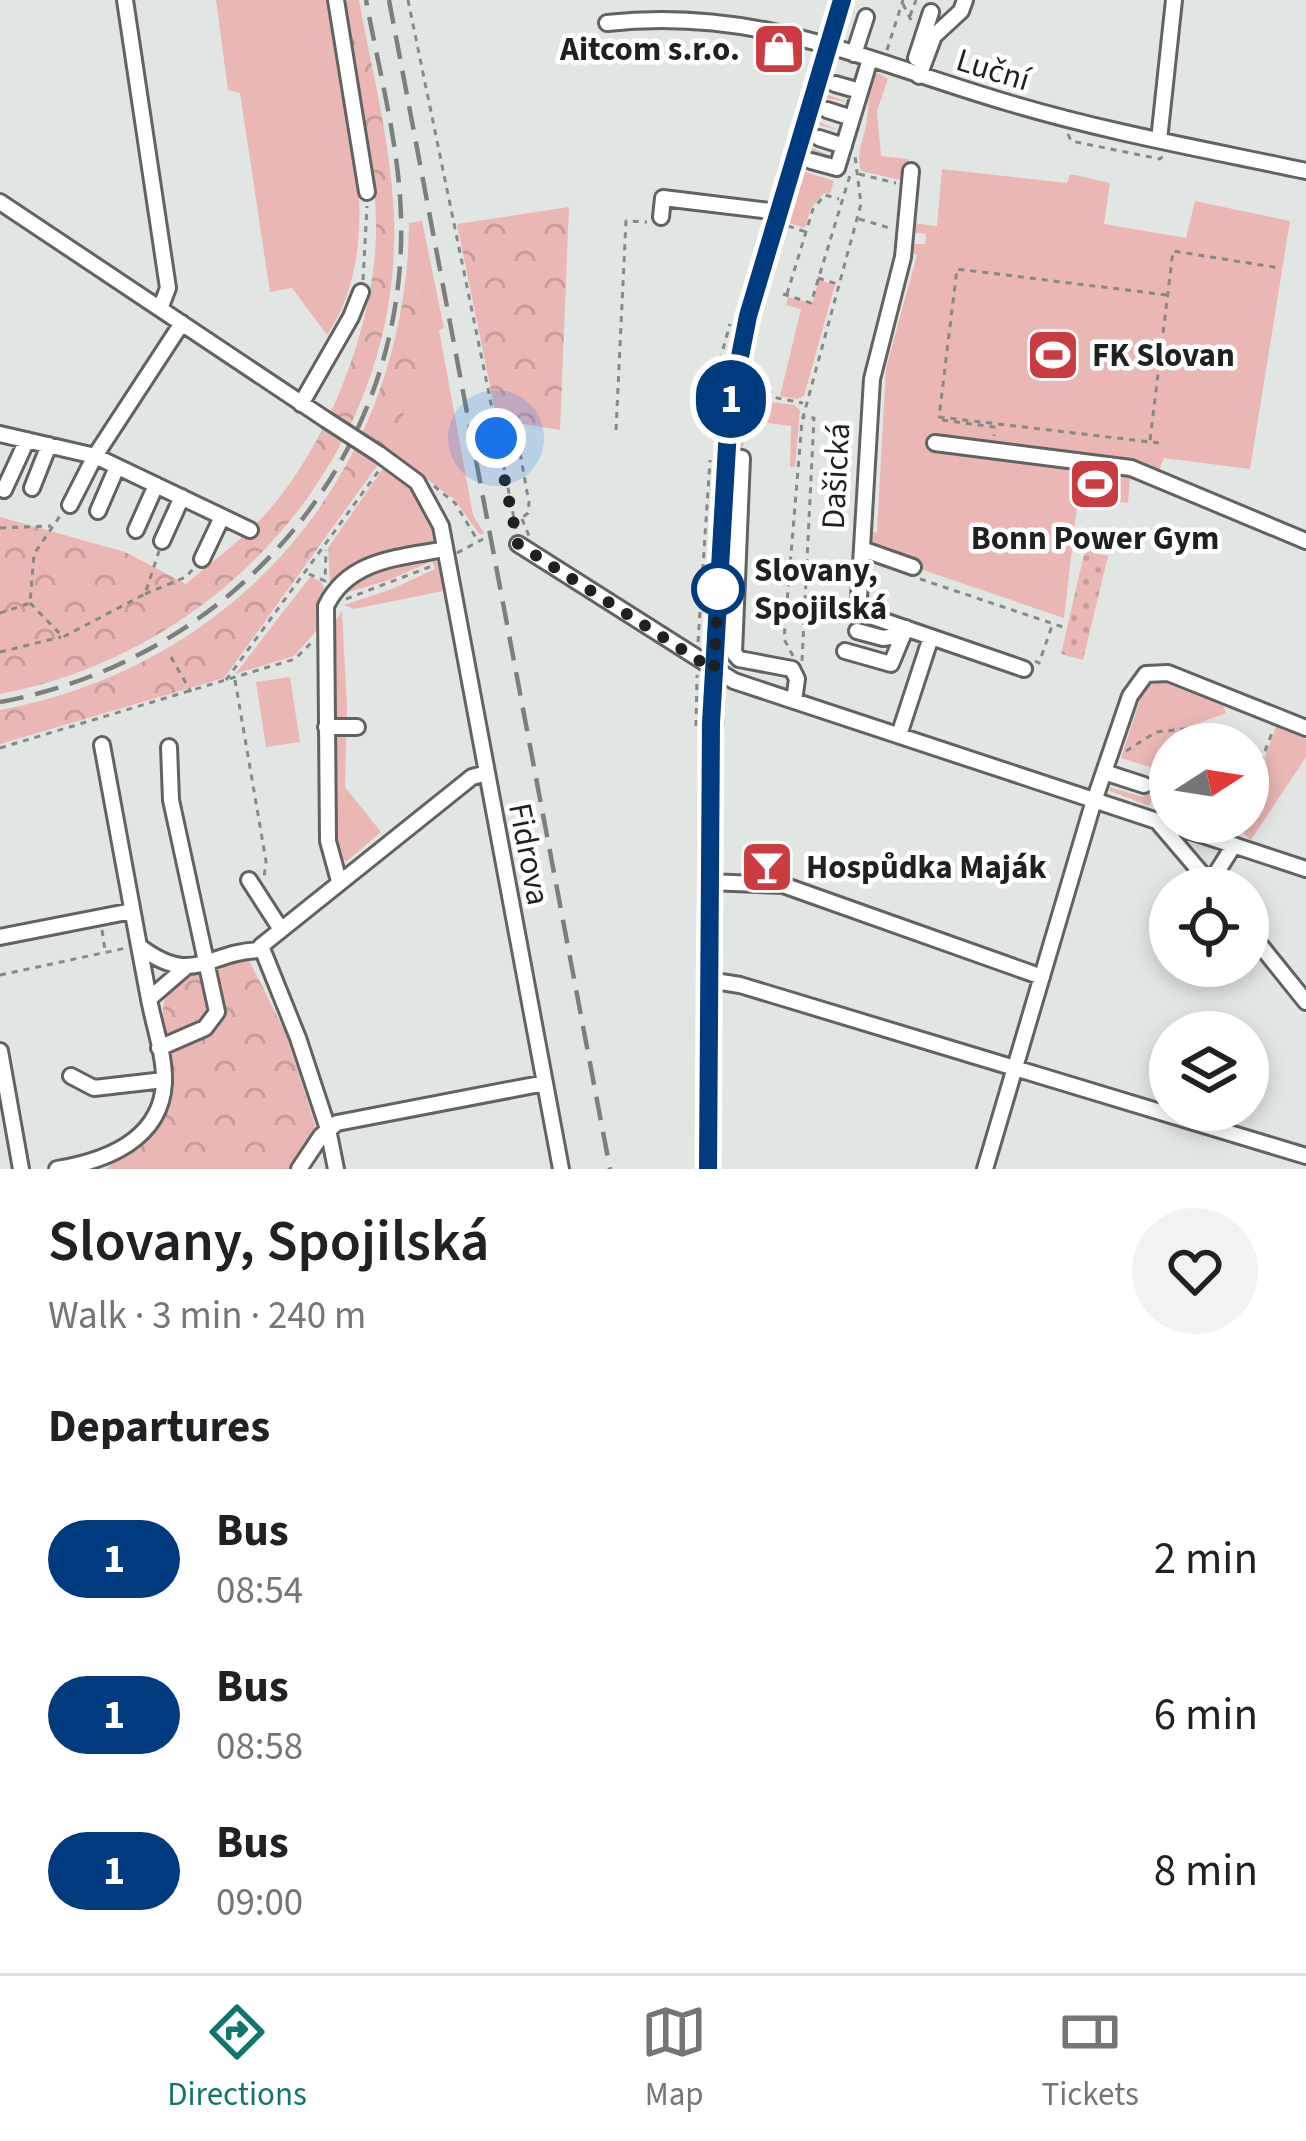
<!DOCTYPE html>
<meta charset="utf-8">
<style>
:root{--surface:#fff;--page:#f2f2f2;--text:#202124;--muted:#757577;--line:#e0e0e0;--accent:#0f766e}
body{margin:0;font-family:"Source Sans 3",sans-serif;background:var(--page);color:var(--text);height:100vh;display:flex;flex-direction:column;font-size:45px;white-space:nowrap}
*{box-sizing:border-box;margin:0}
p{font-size:39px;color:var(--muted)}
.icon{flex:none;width:66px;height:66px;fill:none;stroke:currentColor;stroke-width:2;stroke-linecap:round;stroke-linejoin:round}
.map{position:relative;height:1169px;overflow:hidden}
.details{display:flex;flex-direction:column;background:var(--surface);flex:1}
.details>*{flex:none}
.badge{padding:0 24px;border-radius:39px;font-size:42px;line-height:78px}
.needle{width:78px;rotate:78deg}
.tools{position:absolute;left:1149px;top:723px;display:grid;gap:24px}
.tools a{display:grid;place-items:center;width:120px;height:120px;border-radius:50%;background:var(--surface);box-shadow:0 6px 18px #0003;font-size:60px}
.you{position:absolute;width:60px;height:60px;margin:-30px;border:9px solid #fff;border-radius:50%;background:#1a73e8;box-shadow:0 0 0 18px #1a73e833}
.map>.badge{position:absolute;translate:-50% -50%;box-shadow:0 0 0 6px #fff}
h2{padding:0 48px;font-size:45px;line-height:108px}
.round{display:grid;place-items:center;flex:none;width:126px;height:126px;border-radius:63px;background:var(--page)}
.head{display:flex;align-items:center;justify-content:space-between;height:204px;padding:0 48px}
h1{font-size:57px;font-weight:600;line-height:90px}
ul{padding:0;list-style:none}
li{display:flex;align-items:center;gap:36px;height:156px;padding:0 48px}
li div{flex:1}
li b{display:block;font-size:45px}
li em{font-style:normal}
li .badge{min-width:132px;font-weight:700;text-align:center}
.menu{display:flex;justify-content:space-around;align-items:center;height:168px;border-top:3px solid var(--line);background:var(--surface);font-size:33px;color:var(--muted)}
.menu a{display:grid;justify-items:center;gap:6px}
.menu .selected{color:var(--accent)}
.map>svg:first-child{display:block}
.green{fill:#eab7b4}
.forest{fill:url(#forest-crowns)}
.park{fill:url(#park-dots)}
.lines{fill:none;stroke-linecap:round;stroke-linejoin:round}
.minor-casing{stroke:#606360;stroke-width:20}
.major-casing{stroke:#606360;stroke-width:24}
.path{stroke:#868987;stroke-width:3;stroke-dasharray:6 6;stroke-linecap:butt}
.minor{stroke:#fff;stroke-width:14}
.major{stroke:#fff;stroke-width:18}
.rail{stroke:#7d7f7d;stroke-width:4.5;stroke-dasharray:24 12;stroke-linecap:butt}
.minor-bridge-casing{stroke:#606360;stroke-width:20;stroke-linecap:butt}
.minor-bridge{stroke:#fff;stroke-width:14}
.line-casing{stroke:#fff;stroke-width:27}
.line{stroke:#003b80;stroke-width:18}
.walk{stroke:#1f201f;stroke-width:12;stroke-dasharray:0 21.6}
.stop-dot{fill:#fff;stroke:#003b80;stroke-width:6}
.labels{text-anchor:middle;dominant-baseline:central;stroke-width:9;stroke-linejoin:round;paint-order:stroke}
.poi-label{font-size:33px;font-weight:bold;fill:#1f201f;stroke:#fff;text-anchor:start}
.street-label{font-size:33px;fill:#1f201f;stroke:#fff}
.stop-label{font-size:33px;font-weight:bold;fill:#1f201f;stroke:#fff;text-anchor:start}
</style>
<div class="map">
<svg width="1306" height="1169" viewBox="0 0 1306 1169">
<defs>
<pattern id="forest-crowns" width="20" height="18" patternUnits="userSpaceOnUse" patternTransform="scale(3)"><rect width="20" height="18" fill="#eab7b4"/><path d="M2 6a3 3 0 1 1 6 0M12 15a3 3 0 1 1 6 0" fill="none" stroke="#c89d9a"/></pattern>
<pattern id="park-dots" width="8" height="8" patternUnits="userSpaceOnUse" patternTransform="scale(3)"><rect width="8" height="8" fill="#eab7b4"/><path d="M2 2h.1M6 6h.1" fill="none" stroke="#c89d9a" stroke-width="1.8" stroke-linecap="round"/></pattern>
</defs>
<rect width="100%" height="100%" fill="#e2e6e3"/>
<path class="green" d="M216,0H327C345,103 390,242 327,335L292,288L270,292L240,93L228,90Z
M830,70L825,94L849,102L824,98L817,121L840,131L817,124L810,147L833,157L809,150L803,171L834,181L830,194L824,193L811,208L805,228L785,222Z
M879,73L888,79L877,111L881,156L909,159L906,176L900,180L861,171C855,151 865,139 867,119C869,103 868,92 873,76Z
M942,169L1067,183L1070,175H1075L1110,183L1104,224L1186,238L1195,201L1290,221L1250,469L1164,458L1153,485L1130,479L1128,503L1078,498L1064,618L920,569L921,562L881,551L868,540V533L877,532L886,368L917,255L909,252L910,244H925L926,234L912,232V223L937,226Z
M422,221L444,328L439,330L473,515L484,533L480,535L454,499L388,451L395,441L423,315L408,254L409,223Z
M819,280L835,285L804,396L797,399L780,396L801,309L786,305L788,297L812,303Z
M751,392L750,399L794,405L800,410L795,467H790L791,426L746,420L743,447L736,453L739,399Z
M386,464C410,482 433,505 437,536L429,545L363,560L330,584L328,548Z
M431,559L442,565L448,590L354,609L344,605L392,589L435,569L432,561L389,580L339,595L369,571Z
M311,576L321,582L326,591L318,611V629L294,656L235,674Z
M342,610L347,708L345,787L381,832L346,862L338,851L336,837L333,626Z
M290,677L300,742L266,747L256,682Z
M1150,682L1165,683L1223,706L1226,713L1197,724L1191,742L1170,744V773L1159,770L1149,806L1110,791V787L1143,797L1153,768L1121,758L1142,693Z
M1276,727L1306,739V757L1251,840L1243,833C1249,800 1263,762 1276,727Z"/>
<path class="forest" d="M341,0H359C372,71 391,144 394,216C403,450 225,652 0,694V517L125,552L186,584C209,564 234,546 255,525C325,456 377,323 376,226C376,150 355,74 341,0Z
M569,207L560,430L497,420L457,224Z
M408,254L423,315L417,371L395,441L224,678L0,744V710C229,668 391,486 408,254Z
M246,954L286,1034L317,1131L290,1169H106C120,1155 144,1145 156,1128C185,1085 148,1016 170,991C190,971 220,964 246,954Z"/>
<path class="park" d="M1085,550L1108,556L1083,660L1061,654Z"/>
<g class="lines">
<g class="minor-casing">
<path id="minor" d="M125,0L168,288L160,309
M336,0L367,192
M607,23C758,6 869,62 1009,103C1106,132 1207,150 1306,171
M854,54L866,17
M916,58L931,12
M919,76L934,36L961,11L965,0
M835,84L860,91
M827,110L852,118
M819,138L844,146
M1159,140L1174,0
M811,161L837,168L870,59
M0,202L325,419
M661,217L663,198L778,212
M301,404L351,317L361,292
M0,434L95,456L250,530
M935,443L1131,468L1306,541
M379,454L417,482L441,526L561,1169
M725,457L742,458L734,653L739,659L792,669L797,679L794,701
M32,488L49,445
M4,490L27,440
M70,505L95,456L182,323
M98,511L117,467
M136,530L156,485
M162,541L182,497
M518,544L734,681L1157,821L1214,888
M862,549L913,567
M202,559L222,517
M857,631L883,638L903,635
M931,637L1024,669
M845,651L891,664L906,628
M326,727H357
M899,735L931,637L867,615L861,609L859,598L872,379L903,257L911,171
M102,745L139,946C194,988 207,951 261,950
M1104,772L1144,785
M1163,822L1306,869
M249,880L280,928
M339,881L328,841L326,606C349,559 399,558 445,549
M708,882L783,885L1042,977
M1210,883L1234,845
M1248,930L1306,1002
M0,937L132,911
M139,946L149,999
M708,980L740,985L1306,1156
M159,1048L205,1028L217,1012L171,800L169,747
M0,1051L21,1169
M71,1076L94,1088L164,1080
M57,1169C105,1161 161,1140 164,1083C165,1056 154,1026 149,999L185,968
M299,1169L321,1136L337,1123L545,1083
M336,1169L328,1129L298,1038L261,946L472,777L487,773
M985,1169L1092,807L1130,696L1146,674L1168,673L1306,728"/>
</g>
<g class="major-casing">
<path id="major" d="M708,1169L709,788L729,412L748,316L842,0"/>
</g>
<path class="path" d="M408,0L500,447
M903,4L912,22
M910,16L916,0
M887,50L903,0
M1068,134L1071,141L1160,159L1164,155
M859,174L896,183
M859,219L890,228
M788,226L806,232
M818,278L837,284
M363,280L367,206
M783,294L811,303L851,172
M787,294L813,209L825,195L839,199
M767,389L777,398L803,403
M713,408L715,378L730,324
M942,420L994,427V436
M616,430L626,221L647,222
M1150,440L1173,251L1280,268
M1159,443L939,417L957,269L1167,295
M434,486L455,503L478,541
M522,519L529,536
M0,528L51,526
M516,529L500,447L508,437L518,441L529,503L528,513L519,520
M457,553L483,539
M309,574L325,581L326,550
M920,579L1066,628
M145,594L186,577L193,569
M346,599L432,566
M30,603L63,637L145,594L159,551
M0,613L30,603L34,554L60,516
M698,642L710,460
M0,652L61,637
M793,656L784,639L802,421L861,204L855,156
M171,657L191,692
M802,661L814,418L803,417
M1035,661L1039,663L1053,623
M226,680L380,469
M235,680L266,861L264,878
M696,726L697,675
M0,748L295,659L313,641
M1126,751L1156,732L1202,727
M1248,796L1273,730
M1156,801L1170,806
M102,930L105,950
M0,975L126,948"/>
<use href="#minor" class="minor"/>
<use href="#major" class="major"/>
<path class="rail" d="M389,0L610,1169
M0,702C233,659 408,458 401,217C399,144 379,71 366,0"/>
<g class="minor-bridge-casing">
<path id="minor-bridge" d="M325,419L379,454"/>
</g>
<use href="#minor-bridge" class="minor-bridge"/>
</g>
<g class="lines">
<g class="line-casing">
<path id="line" d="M708,1169L711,723L729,412L748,316L842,0"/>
</g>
<use href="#line" class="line"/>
<path class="walk" d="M496,438L518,544L714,670L719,573L718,589"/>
</g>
<defs>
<g id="shop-square" transform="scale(2.7)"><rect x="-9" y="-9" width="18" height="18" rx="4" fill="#cb3c40" stroke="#fff"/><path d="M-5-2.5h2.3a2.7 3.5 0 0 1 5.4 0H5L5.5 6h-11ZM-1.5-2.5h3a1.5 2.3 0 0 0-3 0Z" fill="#fff"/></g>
<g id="stadium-square" transform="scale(2.7)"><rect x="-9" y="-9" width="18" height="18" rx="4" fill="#cb3c40" stroke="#fff"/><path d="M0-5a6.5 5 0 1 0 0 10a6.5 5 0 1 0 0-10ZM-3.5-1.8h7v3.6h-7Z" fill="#fff"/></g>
<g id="bar-square" transform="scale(2.7)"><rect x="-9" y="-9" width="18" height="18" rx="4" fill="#cb3c40" stroke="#fff"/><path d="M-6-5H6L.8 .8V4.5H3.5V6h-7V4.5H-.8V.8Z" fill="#fff"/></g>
</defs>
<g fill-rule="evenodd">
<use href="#shop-square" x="779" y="49"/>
<use href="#stadium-square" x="1053" y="355"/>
<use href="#stadium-square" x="1095" y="484"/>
<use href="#bar-square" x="767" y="867"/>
</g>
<circle class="stop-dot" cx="718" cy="589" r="24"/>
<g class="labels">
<g class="poi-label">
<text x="740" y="49" text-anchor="end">Aitcom s.r.o.</text>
<text x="1092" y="355">FK Slovan</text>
<text x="1095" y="538" text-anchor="middle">Bonn Power Gym</text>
<text x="806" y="867">Hospůdka Maják</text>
</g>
<g class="street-label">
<text transform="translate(993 70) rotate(17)">Luční</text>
<text transform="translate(836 476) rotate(-87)">Dašická</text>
<text transform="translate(529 854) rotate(79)">Fidrova</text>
</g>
<g class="stop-label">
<text x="754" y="570">Slovany,<tspan x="754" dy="38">Spojilská</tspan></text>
</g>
</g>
</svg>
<div class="tools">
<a><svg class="needle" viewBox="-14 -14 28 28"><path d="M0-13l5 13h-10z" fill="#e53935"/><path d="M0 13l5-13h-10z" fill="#757577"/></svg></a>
<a><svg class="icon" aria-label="locate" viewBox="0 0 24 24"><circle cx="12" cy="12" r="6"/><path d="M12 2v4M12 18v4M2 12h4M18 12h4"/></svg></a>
<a><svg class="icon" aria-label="layers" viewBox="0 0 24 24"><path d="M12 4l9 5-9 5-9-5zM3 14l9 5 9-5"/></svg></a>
</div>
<div class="you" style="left:496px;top:438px"></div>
<b class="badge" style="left:731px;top:399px;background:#003b80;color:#fff">1</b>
</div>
<section class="details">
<div class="head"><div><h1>Slovany, Spojilská</h1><p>Walk · 3 min · 240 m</p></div><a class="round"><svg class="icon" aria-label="heart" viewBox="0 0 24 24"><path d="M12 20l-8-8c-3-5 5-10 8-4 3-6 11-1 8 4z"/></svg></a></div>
<h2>Departures</h2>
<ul>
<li><span class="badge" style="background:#003b80;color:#fff">1</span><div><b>Bus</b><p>08:54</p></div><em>2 min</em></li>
<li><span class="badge" style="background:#003b80;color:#fff">1</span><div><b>Bus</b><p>08:58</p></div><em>6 min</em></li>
<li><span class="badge" style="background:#003b80;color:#fff">1</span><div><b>Bus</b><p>09:00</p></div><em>8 min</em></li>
</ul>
</section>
<nav class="menu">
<a class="selected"><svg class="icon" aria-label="directions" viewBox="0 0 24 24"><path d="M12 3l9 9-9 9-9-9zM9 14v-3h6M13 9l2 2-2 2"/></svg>Directions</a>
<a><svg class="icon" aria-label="map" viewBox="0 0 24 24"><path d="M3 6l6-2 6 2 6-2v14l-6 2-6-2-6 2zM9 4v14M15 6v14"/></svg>Map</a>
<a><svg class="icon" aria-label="tickets" viewBox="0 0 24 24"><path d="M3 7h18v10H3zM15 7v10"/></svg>Tickets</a>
</nav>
